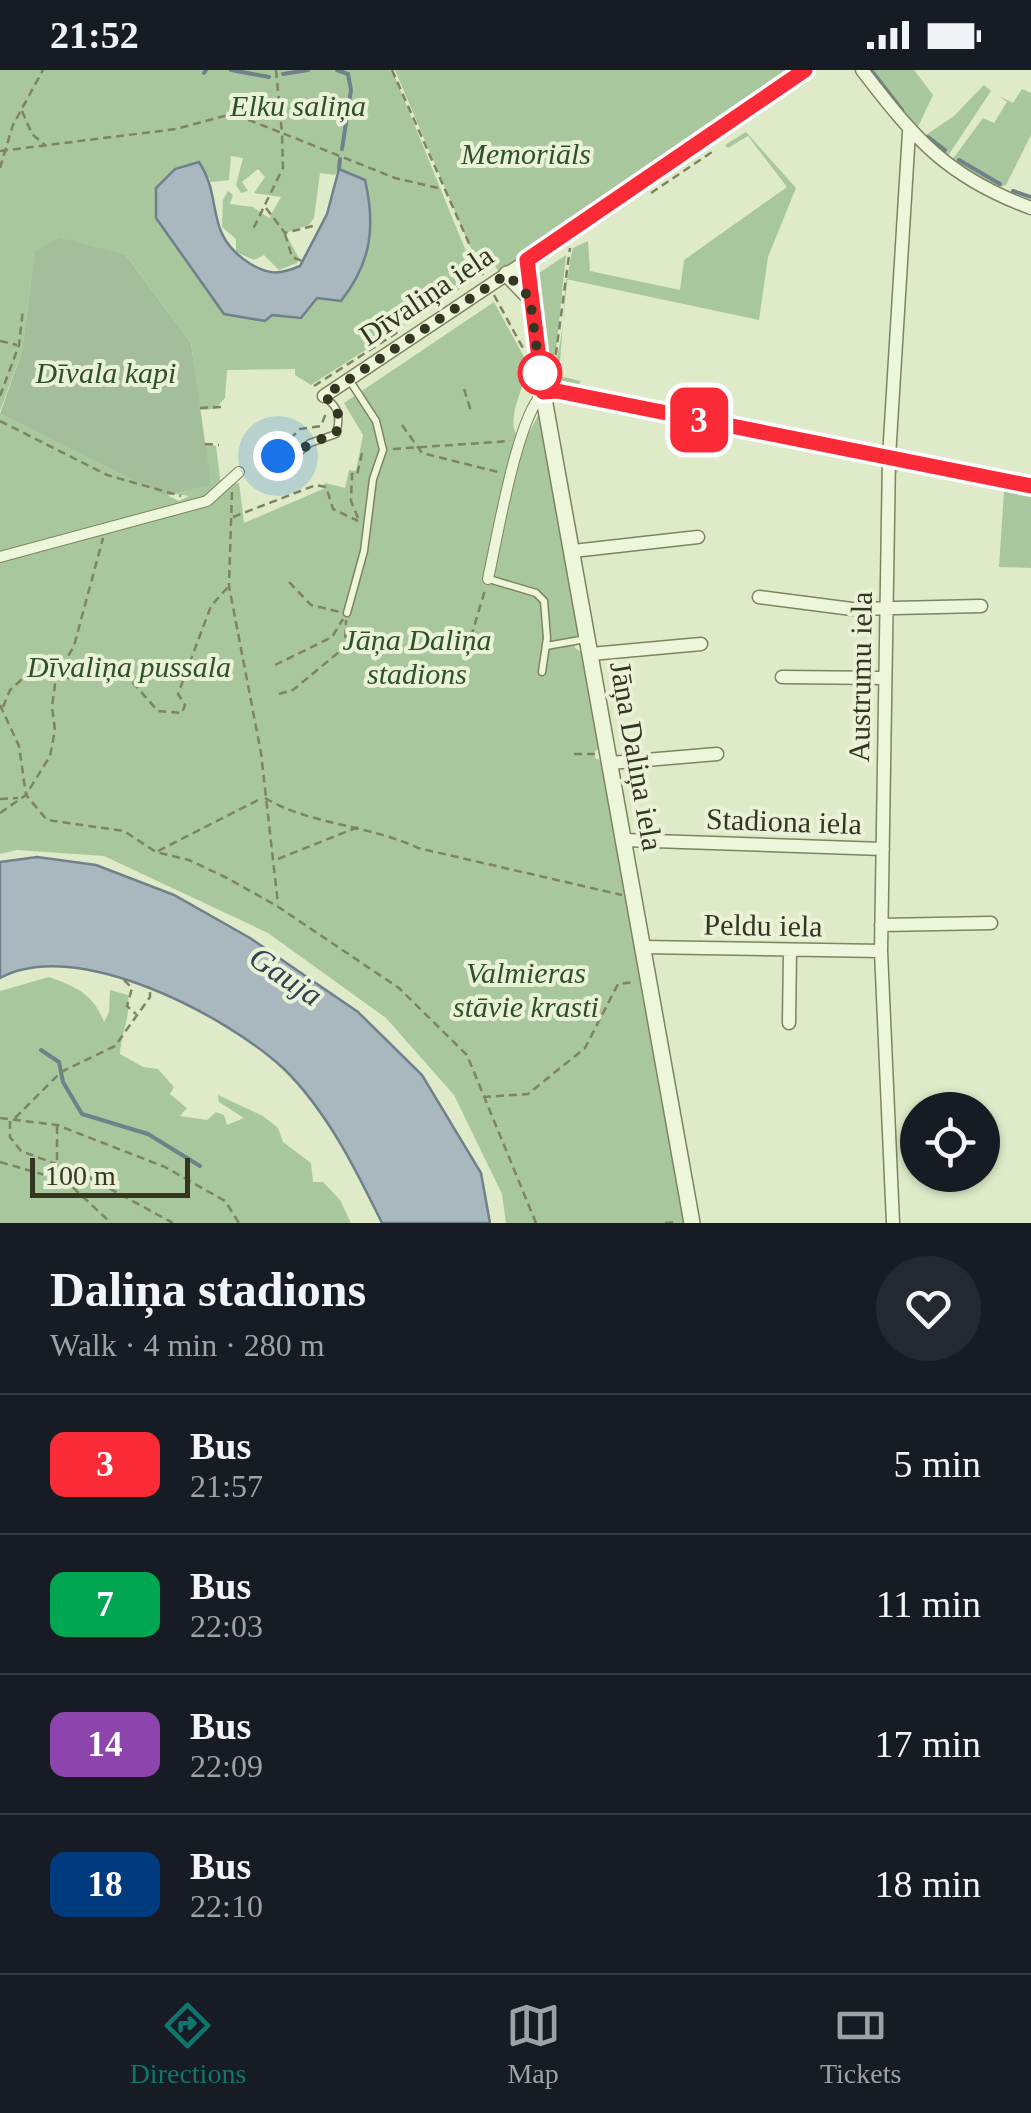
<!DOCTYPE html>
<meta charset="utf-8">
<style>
:root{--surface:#171b24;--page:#242831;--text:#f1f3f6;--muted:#9ea1a6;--line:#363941;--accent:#0f766e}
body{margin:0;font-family:"Times New Roman",serif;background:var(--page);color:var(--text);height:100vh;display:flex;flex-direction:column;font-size:38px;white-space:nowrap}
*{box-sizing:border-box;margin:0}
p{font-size:32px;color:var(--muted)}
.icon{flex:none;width:55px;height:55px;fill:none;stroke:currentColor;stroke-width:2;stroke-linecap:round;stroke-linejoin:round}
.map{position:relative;height:1153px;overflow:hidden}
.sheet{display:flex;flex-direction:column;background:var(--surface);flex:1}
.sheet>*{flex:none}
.badge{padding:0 20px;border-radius:15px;font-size:35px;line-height:65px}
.tools{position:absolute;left:900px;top:1022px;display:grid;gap:20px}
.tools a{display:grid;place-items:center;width:100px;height:100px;border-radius:50%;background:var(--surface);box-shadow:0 2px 8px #0004;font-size:50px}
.scale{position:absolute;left:30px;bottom:25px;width:160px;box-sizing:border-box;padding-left:10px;border:5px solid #343621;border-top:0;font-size:28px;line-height:35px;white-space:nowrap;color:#343621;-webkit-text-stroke:8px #e9f2d7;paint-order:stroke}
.you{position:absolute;width:50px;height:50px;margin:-25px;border:8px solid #fff;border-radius:50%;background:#1a73e8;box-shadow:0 0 0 15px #1a73e833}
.map>.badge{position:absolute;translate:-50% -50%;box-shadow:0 0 0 5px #fff}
.round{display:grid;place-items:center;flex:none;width:105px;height:105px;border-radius:52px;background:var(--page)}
.head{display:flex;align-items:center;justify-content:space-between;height:170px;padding:0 50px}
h1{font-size:48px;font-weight:700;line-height:75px}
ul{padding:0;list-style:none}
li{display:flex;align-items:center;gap:30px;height:140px;padding:0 50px;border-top:2px solid var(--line)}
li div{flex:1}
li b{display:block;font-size:38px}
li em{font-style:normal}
li .badge{min-width:110px;font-weight:700;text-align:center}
.status{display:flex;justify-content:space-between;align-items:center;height:70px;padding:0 50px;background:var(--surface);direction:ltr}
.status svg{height:28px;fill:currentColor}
.dock{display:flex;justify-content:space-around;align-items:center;height:140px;border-top:2px solid var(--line);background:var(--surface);font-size:28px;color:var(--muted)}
.dock a{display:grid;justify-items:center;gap:5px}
.dock .current{color:var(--accent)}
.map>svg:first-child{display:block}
.green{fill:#a8c79d;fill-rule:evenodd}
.cemetery{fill:#a4bd9b}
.water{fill:#a9b7bf;stroke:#70818c;stroke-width:2.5}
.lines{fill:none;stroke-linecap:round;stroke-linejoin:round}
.stream{stroke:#70818c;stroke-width:4}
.service-casing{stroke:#7e845f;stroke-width:9}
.pedestrian-casing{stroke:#7e845f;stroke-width:12}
.minor-casing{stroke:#7e845f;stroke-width:15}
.tertiary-casing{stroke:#7e845f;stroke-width:18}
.path{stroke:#7e845f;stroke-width:2.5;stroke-dasharray:8 5;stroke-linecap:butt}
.service{stroke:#edf5db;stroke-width:6}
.pedestrian{stroke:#edf5db;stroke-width:10}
.minor{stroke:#edf5db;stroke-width:12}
.tertiary{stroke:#edf5db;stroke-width:15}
.line-casing{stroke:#fff;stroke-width:22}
.line{stroke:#fa2b37;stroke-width:15}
.walk{stroke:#343621;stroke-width:10;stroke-dasharray:0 18}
.stop-dot{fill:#fff;stroke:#fa2b37;stroke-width:5}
.labels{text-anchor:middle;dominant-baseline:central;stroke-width:8;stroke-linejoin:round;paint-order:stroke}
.park-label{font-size:30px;font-style:italic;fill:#2e502a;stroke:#e9f2d7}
.street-label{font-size:30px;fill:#343621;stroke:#e9f2d7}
.water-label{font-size:32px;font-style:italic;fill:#324154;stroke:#e9f2d7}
</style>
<div class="status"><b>21:52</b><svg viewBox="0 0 49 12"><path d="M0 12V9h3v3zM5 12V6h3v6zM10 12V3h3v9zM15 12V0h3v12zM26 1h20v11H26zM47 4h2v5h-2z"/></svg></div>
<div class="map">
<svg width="1031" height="1153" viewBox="0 0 1031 1153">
<rect width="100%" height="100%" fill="#dfeac8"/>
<path class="green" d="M0,0H392L477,208L311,315L295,305V299L227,300L225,328L215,339L200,340L191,273L127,186L35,182L22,281L0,341ZM231,86L243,88L236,115L241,123L248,121L242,112L258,99L265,107L254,123L281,127L269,148L253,137L230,134L233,125L228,121L223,130L222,157L236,169V182L254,190L264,185L279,200L297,193L299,188L285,163L309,155L314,148L320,103L335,105L339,99L301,248L272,245L175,100L210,108V112L229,110Z
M395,0H795L499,203L495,196L482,199L468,172Z
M866,0H914L933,25L916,61Z
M984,15L991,21L946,89L923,67L954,46Z
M1022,19L1031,23V65L1006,115L997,118L952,90L983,48L994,53L1007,32L999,26L1013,33Z
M746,62L796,118L768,187L759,250L566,209L559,306L581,311L576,318L549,307C566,281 563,214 573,178L588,171L590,201L680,220L684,190L787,117L748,66L728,78L725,75Z
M566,185L556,281L544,301L533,207Z
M494,232L529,296C524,316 507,347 516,364L526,368L540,342L581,563L574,569L575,578L584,584L602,676L594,682L595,688L602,691L692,1153H506L502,1124L454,1025L386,948L268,863L104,786L17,780L0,784V344L179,431L189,426L176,424L210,415L205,375L216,376L221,415L239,413L244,453L323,419L325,413L345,418L349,400L356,401L363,365L344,333Z
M894,394L1031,420V498L999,497L1004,421L901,399L895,404Z
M49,907C77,917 93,924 104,952L109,942L110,920L128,925C131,948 121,962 120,984L143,997L158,999L174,1017L170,1024L187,1038L180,1046L207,1050L216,1042L224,1045L227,1055L244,1048L219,1032L218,1025L263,1046L278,1058L283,1072L311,1093L313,1112H323L340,1130L351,1153H0V921Z"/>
<path class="cemetery" d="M60,168L126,185L191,273L211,415L167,426L0,344L22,281L35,181Z"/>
<path class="water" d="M199,92C224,130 203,163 249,193C268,205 279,205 300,196L327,144L339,99L365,110C376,157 371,193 341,231L317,228L301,248L272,245L265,251L224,244L156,148V118L175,99Z
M37,787L96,795L174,825L250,868L358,942L422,1005L481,1103L490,1153H382C356,1100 327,1041 284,999C226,945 75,866 0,908V792Z"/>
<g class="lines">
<path class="stream" d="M231,0L269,7
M337,0L348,4L351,20L342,79
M871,0L902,40
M204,3L206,0
M283,4L308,0
M928,67L945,80
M959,90L1000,114
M339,99L340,89
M1013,121L1031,127
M41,980L59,992L63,1012L82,1044L148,1064L200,1096"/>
<g class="service-casing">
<path id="service" d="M265,375L286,393L310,373L336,364C341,345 339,338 324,326
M489,509L536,523L544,531L547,568L542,602
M347,543L364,481L373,409L383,380L376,351L350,311
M546,576L586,569"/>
</g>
<g class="pedestrian-casing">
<path id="pedestrian" d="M0,487L207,431L239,402
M488,509C497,469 517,347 543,323"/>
</g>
<g class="minor-casing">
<path id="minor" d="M862,0C915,69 947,107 1031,138
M543,323L557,321L1031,416
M324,326L525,192
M573,481L698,467
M759,527L852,539L981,536
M591,584L701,574
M782,607L885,608
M610,693L717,684
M624,770L883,779
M881,855L991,853
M644,877L881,881
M789,953L790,881
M893,1153L881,881L889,387L909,62"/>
</g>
<g class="tertiary-casing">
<path id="tertiary" d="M527,190L543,323L692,1153
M525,192L805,0
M507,204L530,228"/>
</g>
<path class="path" d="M276,0L282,63L395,108L442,119
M392,0L483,205
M22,41L32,64L45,75
M236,45L282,63L283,98L253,159
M0,81L176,59L276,32
M0,98L13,55L43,0
M651,123L715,80
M266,138L285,163L313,156
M285,164L292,187L302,191
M494,225L524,280
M0,271L17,275
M554,298L570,178
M314,316L401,260
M464,319L471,341
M0,326L19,275L23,239
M200,338L221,337
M0,351L107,405L181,426
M402,355L422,383L502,403
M205,374L219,375
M281,378L300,359L321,356L326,343
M393,379L510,371
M232,422L229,516L261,683L278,834
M233,447L316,415L326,417L333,439L358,451
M358,448L351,431L352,404L357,405L362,383
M289,512L311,535L340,542
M471,567L485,520
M275,595L332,567L343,549
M279,624L293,620L345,577L346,550
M0,635L19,676L26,725L47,750L124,761L156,782L189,790L227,808L277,836L399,918L467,985L536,1153
M3,637L10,620L30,602L69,608L78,598L127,606L158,641L182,643L185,635L178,624L211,536L228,517
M574,684H597
M265,728C310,755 370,755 418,778L622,825
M0,729L18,728
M0,743L26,725L50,686L55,660L52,637L56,607L74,576L103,468
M158,781L262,728
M278,789L358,757
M124,910L132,918L127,936L136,944
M483,1027L528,1024L585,978L618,914L634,912
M0,1048L57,1055L165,1097L225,1131L239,1153
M15,1048L61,1002L115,976L150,927V918
M10,1051V1067L21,1081L85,1105L173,1153
M57,1056V1101L65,1110
M0,1092L66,1111L111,1153
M665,1153L678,1152"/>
<use href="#service" class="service"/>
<use href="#pedestrian" class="pedestrian"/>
<use href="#minor" class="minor"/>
<use href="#tertiary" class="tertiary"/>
</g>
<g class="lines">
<g class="line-casing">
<path id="line" d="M805,0L527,190L543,322L557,321L1031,416"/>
</g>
<use href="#line" class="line"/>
<path class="walk" d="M278,386L286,393L310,373L336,364C341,345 339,338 324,326L507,204L530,228L540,303"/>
</g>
<circle class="stop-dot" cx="540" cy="303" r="20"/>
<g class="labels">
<g class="park-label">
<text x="298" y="35">Elku saliņa</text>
<text x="526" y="83">Memoriāls</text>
<text x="106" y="302">Dīvala kapi</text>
<text x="417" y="569">Jāņa Daliņa<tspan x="417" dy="34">stadions</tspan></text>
<text x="129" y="596">Dīvaliņa pussala</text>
<text x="526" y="902">Valmieras<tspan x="526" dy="34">stāvie krasti</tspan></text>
</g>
<g class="street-label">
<text transform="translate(426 225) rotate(-34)">Dīvaliņa iela</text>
<text transform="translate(860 607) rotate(-89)">Austrumu iela</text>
<text transform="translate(637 686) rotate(80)">Jāņa Daliņa iela</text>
<text transform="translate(784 751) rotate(2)">Stadiona iela</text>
<text transform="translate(763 855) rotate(1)">Peldu iela</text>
</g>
<g class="water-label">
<text transform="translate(286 906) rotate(34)">Gauja</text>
</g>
</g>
</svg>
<div class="tools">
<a><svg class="icon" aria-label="locate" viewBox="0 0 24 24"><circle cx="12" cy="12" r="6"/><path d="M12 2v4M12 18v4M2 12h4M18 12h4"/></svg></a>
</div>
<div class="scale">100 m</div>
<div class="you" style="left:278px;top:386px"></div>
<b class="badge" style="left:699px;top:350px;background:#fa2b37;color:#fff">3</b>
</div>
<section class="sheet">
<div class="head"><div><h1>Daliņa stadions</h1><p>Walk · 4 min · 280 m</p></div><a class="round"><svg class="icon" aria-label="heart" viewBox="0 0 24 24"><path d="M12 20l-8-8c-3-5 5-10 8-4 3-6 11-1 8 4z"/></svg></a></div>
<ul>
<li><span class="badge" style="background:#fa2b37;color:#fff">3</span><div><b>Bus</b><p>21:57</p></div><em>5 min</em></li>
<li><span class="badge" style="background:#00a651;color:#fff">7</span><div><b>Bus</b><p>22:03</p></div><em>11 min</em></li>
<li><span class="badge" style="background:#8e44ad;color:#fff">14</span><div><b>Bus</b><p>22:09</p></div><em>17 min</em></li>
<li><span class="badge" style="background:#003b80;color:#fff">18</span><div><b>Bus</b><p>22:10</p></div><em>18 min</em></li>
</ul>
</section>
<nav class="dock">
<a class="current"><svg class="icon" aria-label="directions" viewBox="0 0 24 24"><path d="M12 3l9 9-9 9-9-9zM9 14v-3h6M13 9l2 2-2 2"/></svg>Directions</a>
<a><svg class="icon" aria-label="map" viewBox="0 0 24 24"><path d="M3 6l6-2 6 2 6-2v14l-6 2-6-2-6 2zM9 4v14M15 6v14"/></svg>Map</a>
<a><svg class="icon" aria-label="tickets" viewBox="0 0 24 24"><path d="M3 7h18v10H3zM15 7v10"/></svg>Tickets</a>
</nav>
